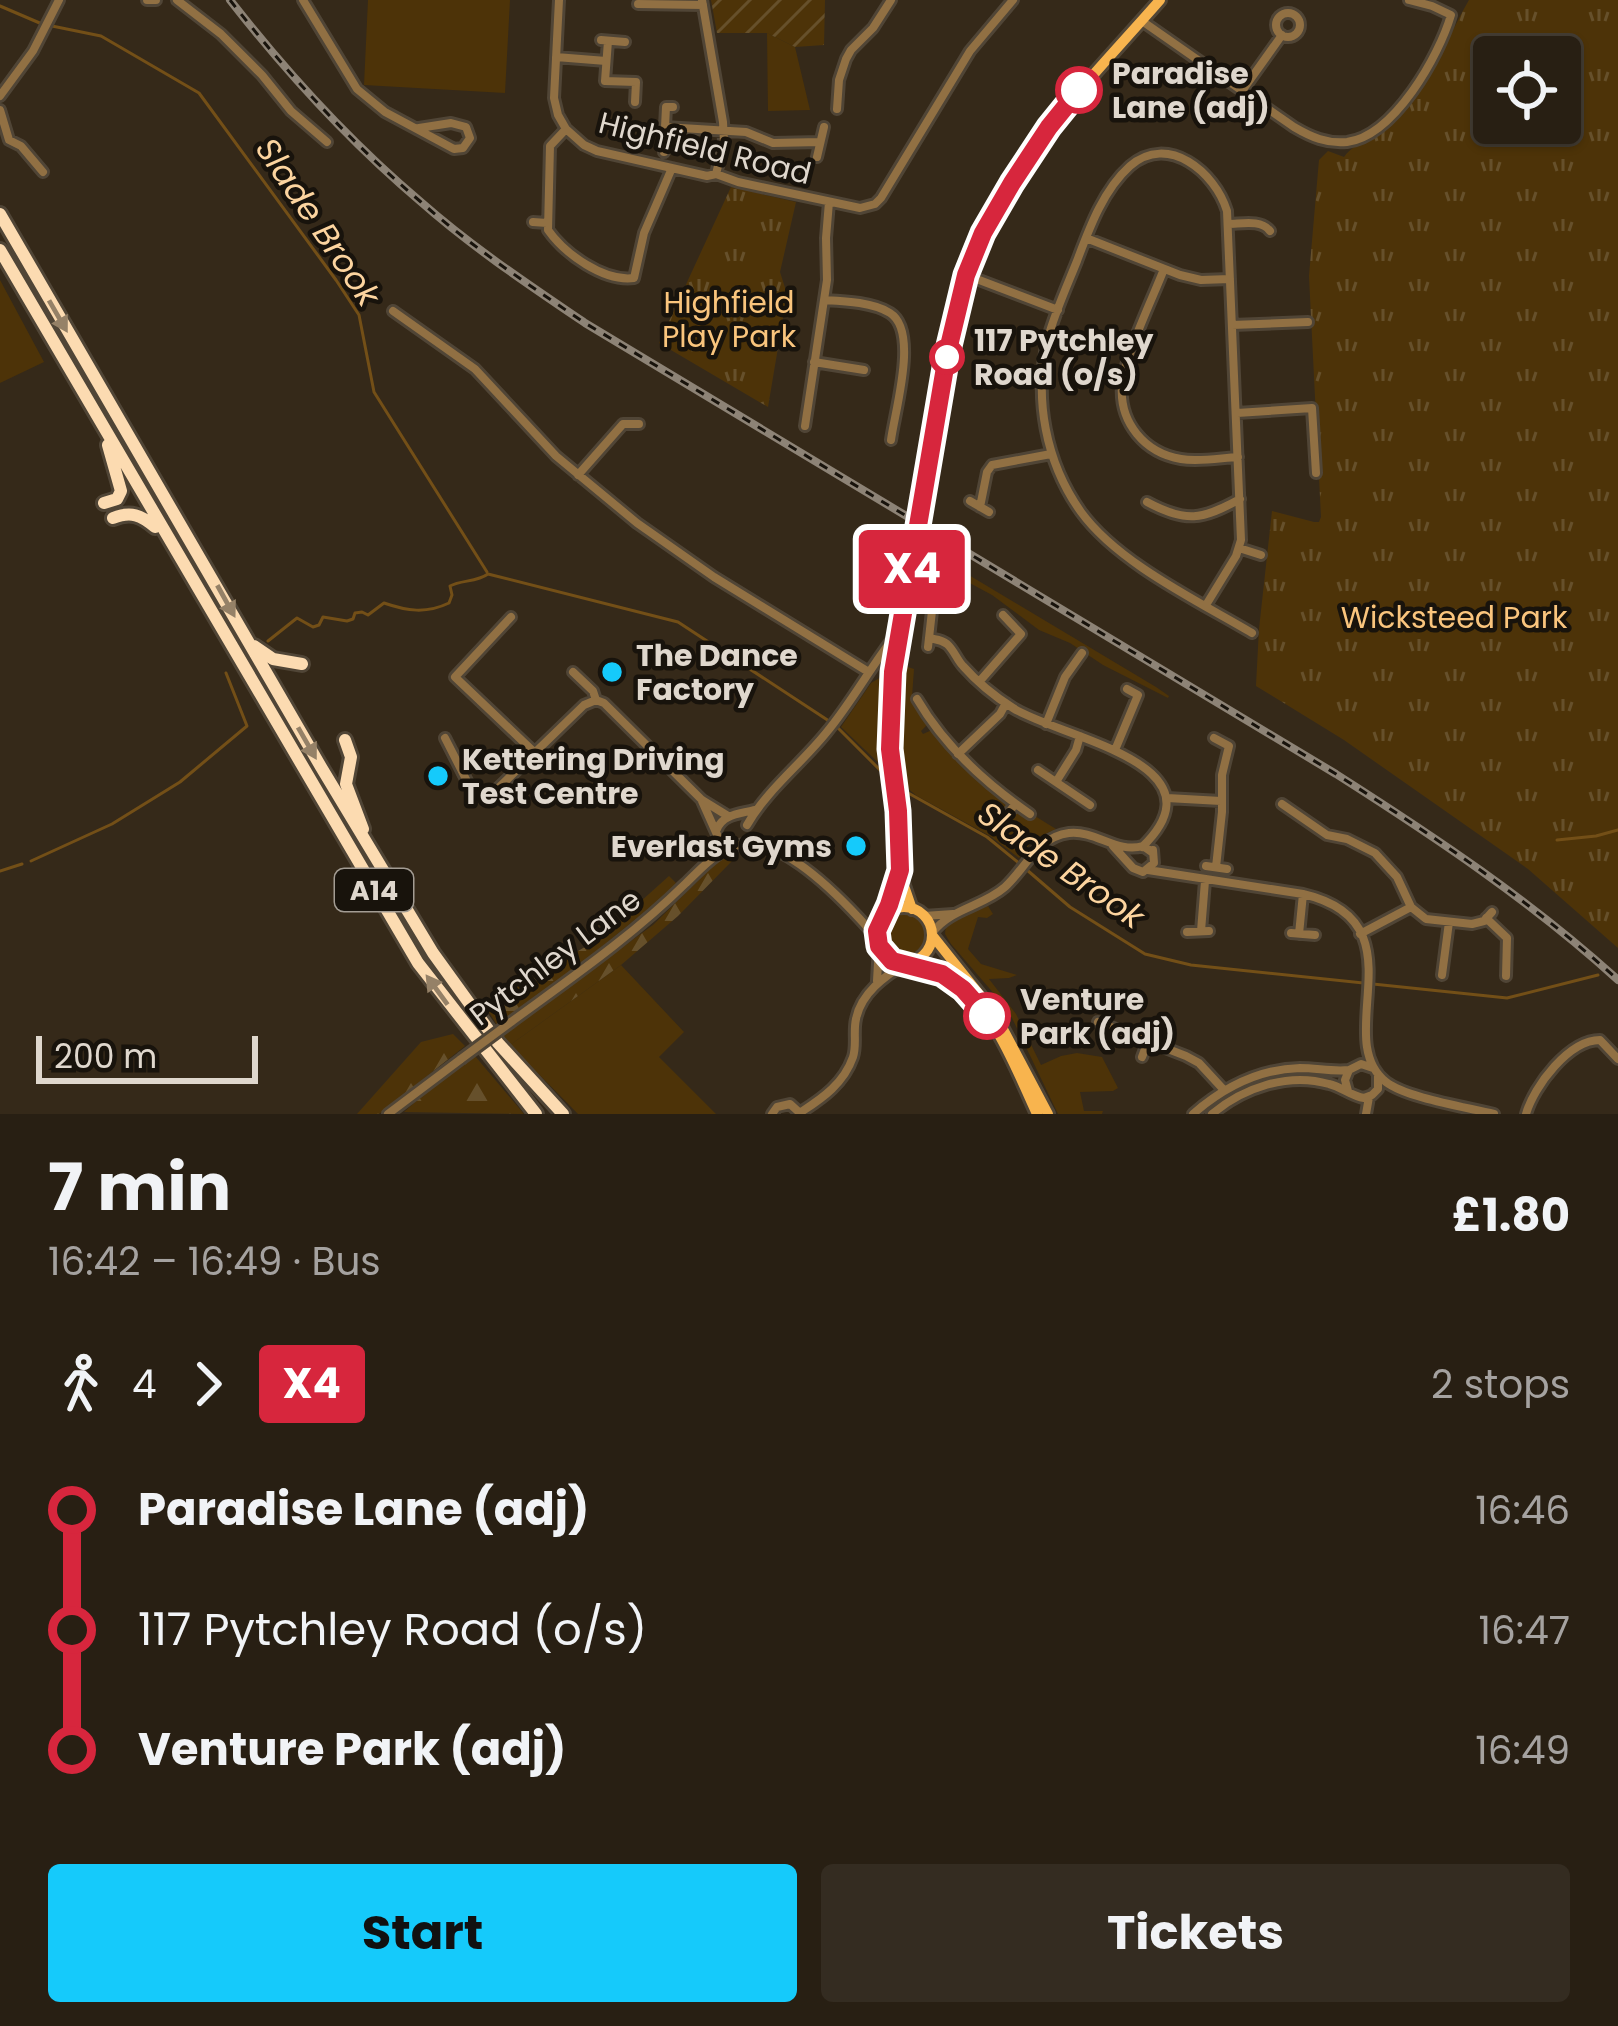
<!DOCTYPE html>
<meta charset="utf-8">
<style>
:root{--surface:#281f13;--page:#342c21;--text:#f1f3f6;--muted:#a5a2a0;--line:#443d33;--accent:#15cafb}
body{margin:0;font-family:Poppins,sans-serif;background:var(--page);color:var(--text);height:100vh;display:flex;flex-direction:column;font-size:45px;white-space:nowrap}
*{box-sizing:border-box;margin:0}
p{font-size:39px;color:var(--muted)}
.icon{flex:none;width:66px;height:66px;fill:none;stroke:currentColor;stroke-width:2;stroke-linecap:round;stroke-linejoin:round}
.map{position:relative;height:1114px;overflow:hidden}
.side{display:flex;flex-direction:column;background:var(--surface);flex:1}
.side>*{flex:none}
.badge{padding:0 24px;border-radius:9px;font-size:42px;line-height:78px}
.fabs{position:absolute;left:1473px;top:36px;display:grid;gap:24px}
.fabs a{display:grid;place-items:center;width:108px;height:108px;border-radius:12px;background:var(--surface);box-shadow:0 3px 9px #0004,0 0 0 3px var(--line);font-size:60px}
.scale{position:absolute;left:36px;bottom:30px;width:222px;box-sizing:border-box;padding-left:12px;border:6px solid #dfd7cd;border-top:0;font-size:33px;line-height:42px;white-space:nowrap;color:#dfd7cd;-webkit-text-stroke:9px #18130c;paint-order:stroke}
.map>.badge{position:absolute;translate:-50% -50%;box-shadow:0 0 0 6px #fff}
.legs{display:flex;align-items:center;gap:18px;height:132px;padding:0 48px;font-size:39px}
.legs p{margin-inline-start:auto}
.summary{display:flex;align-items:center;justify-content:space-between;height:204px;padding:0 48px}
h1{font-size:66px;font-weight:700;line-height:90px}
.cta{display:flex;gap:24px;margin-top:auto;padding:24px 48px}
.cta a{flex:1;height:138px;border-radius:12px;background:var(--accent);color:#111;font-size:48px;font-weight:700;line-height:138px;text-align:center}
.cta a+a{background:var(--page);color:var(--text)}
ul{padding:0 48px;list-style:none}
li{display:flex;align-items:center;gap:42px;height:120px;font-size:45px}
li i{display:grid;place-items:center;width:18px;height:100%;margin:0 15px;background:currentColor}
li i::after{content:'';width:30px;height:30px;margin:-15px;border:9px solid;border-radius:50%;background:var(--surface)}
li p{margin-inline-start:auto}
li:first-child i{background:linear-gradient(#0000 50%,currentColor 0)}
li:last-child i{background:linear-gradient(currentColor 50%,#0000 0)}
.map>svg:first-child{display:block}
.grass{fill:#4d3308}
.forest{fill:url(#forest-firs)}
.park{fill:url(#park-tufts);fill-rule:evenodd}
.garden{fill:url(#garden-furrows)}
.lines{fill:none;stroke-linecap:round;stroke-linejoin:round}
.stream{stroke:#734f17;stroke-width:3}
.minor-casing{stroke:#504536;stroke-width:14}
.major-casing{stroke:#504536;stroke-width:16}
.highway-casing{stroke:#504536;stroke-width:18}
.minor{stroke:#917043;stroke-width:8}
.major{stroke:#f8b44e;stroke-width:10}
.highway{stroke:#fcdbb1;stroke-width:12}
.rail-casing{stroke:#8d8376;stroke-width:8}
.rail{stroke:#18130c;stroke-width:3;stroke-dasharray:9;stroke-linecap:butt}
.minor-bridge-casing{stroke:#504536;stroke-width:14;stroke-linecap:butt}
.major-bridge-casing{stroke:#504536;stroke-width:16;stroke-linecap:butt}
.minor-bridge{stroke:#917043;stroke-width:8}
.major-bridge{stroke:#f8b44e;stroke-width:10}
.oneway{fill:#958167}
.line-1-casing{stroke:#fff;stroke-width:27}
.line-1{stroke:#d7263d;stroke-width:18}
.stop-1-dot{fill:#fff;stroke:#d7263d;stroke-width:6}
.poi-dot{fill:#15cafb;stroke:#18130c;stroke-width:4.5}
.labels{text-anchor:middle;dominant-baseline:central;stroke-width:9;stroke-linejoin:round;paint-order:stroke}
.shield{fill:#18130c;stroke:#a39c93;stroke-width:3}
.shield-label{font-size:27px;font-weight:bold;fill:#dfd7cd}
.stop-label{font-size:30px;font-weight:bold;fill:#dfd7cd;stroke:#18130c;text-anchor:start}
.street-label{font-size:30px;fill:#dfd7cd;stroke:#18130c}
.park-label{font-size:30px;fill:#fac57d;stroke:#18130c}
.poi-label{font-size:30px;font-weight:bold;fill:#dfd7cd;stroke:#18130c;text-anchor:start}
.water-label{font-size:33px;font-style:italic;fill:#fcd49f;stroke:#18130c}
</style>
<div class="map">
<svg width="1618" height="1114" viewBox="0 0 1618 1114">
<defs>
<pattern id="forest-firs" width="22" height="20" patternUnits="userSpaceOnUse" patternTransform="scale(3)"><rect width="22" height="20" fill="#4d3308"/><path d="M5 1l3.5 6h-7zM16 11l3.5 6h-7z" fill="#66502b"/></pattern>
<pattern id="park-tufts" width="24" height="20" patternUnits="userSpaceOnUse" patternTransform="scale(3)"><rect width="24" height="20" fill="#4d3308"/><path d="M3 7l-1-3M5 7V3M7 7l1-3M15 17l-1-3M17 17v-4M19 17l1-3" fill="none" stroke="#66502b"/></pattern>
<pattern id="garden-furrows" width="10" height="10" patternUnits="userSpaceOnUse" patternTransform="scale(3)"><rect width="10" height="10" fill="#4d3308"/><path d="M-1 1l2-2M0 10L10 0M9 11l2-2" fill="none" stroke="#66502b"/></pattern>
</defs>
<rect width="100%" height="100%" fill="#352919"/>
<path class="grass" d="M368,0H510L505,93L364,85Z
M767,33L795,47L810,110L768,111Z
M0,280L44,362L0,383Z
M942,559L1156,687L1169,696L1168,698L1103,665L1070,643L1039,630L992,595L938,566Z
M902,665L914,669L912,697L926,720V726L921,731L923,734L932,730L936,732C949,748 962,763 977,777C989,789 1004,798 1014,811L1030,813L1056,829L1034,839L1019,858L990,836L917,796L902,784L898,707Z
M881,677L888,678V764L885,765V769L841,727L871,683Z
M988,906L993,914L987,918L978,917L968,949L981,964L1017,975L1009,978L989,979L1016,1014L1041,1065L1061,1056L1077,1053L1102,1057L1118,1088L1113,1091L1080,1092L1084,1111H1103L1102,1114H1058L1012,1018L1002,1003L951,944L945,934L946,923Z
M882 935a23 23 0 1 1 46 0a23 23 0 1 1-46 0Z
M621,965L684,1032L659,1057L716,1114H578L510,1045Z"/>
<path class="forest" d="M730,854L732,861L678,916L621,965L510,1045L502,1035L653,925L722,857Z
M669,876L676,883L669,892L573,970L497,1025L485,1006L600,938Z
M453,1034L465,1046L379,1114H357L421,1042Z
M475,1056L524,1114L404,1112L432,1087Z"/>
<path class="park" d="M1469,0H1618V948L1528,869L1344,740L1256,686L1259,629L1272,511L1314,522H1319L1321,517L1309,276L1319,160L1328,151L1344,157C1357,139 1382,137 1399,118C1431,83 1446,40 1469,0ZM1494,57H1560V123H1494Z
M731,187L796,202L780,272L787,294L768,407L659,343Z"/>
<path class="garden" d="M711,0H825L824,45L795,47L767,33H717Z"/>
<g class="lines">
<path class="stream" d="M0,6L42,24
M52,26L101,36L199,93L336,280L359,315L374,392L487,572
M268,641L297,618L313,627L319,625L323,617L347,621L353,619L355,613L362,612L368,615L384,603C407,611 426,614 449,603L452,595L450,586C461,580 477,582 488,574L678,622L829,721
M837,727L889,779
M901,789L987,837L1020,864
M1557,840L1596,836L1618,830
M31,861L112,824L180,782L247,726L226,673
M1027,870L1070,907L1145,954L1191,965L1507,998L1598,975
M0,871L22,864"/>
<g class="minor-casing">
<path id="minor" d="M147,0H156
M177,0L221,34L262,75L291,111L327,142
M303,0L357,89L385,112L454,149L463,148L470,138L466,127L451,123L419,128
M559,0L554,98L558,115L566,129L584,145L597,151L707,176L716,174L738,182L860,208L875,204L881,198L970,51L1013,0
M702,0L723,122L724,142L716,174
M638,4L703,5
M1276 25a12 12 0 1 1 24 0a12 12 0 1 1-24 0Z
M1142,21L1294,127C1311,137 1327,144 1347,142C1394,136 1439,56 1451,15L1432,6L1409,0
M601,40L625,42
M608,41L605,81L636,82L635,102
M556,57L606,61
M1242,91L1282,35
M0,96L33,51L59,0
M837,109L839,80L846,59L851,50L873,28L891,0
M0,110L9,140L21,146L43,172
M665,127L666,107H673
M566,129L550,146L548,230C565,254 604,282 634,278L644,233L672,168
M664,152L665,127L746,132L773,143L820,142
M817,157L824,127
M533,222L547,223
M1228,224C1241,224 1261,219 1270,231
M1086,238L1180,275L1201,280L1230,279
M1164,269C1152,300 1125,355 1122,385C1119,423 1145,453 1181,459C1199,462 1220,458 1238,457
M966,275L1058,310
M824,300C843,301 873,302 890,313C919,331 895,410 891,440
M393,311L475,369L556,456L637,523L714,577L867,671
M1232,325L1308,322
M814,362L864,370
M1237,413L1312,408L1316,473
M805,426L827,280L826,238L829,202
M578,475L623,424H639
M970,501L989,512
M1147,502C1186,523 1202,520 1240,499
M980,507L987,472L992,465L1051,454
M1239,548L1261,555
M1206,605L1236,556L1241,540L1227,211C1215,172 1168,133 1130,166C1103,190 1089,229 1077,261C1067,286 1055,312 1048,338C1033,398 1046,463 1081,512C1118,563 1198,601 1252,633
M511,617L455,677L535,753
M929,638C937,640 940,639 947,644C954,650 957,660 963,666C978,683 994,696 1013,708C1060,738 1229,763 1142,847
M928,647L932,611
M573,672L593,691L596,700L604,703L702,800L728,816
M979,682L1021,634L1003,615
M917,699C945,747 985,783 1030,814
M1046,724L1065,677L1082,653
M445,738L471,789L476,795L490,796L584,705L596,700
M1214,738L1229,746L1222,775V812L1216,867
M1115,750L1138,695L1127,689
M958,754L1000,714L1006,703
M1038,770L1090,805
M1056,782L1076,750L1080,736
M1167,798L1221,801
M702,801L719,839L732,846
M1282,804L1327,835L1347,839L1375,853L1397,877L1411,907L1426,919L1472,924L1484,921L1492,912
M1007,815L1015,804
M747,825C767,790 801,764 826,733C852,702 871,666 897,633
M717,829C723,814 740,814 754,810
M1113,846L1133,868L1143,872L1154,863L1153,850
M1206,866L1227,869
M1148,870L1303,894C1424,922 1329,1037 1386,1082C1407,1098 1466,1107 1494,1114
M924,916L953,914
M1486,918L1507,938L1506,976
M1201,931L1205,881
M1187,932L1209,931
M932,933C951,908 982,907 1005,887C1026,868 1037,837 1069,833C1096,830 1117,854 1143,846L1153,853
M1291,933L1315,935
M1299,934L1303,894
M1360,934L1411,907
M1442,975L1449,922
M877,981L879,946
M511,1022C571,978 632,936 685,884C702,868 720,846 745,844C789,840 850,907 877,938
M1098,1022L1186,1056L1199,1063L1223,1089
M1142,1057L1148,1041
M1348,1091L1345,1080L1349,1070L1361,1064L1373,1068
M801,1112C823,1098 844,1083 853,1057C857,1045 853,1032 856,1019C861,993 885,976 906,963
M388,1114L461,1059
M772,1114L777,1107L790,1104L801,1114
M1193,1114C1224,1087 1258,1069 1300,1068C1317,1068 1333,1072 1349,1070
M1212,1114C1243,1088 1288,1072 1329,1084C1342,1087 1351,1096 1364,1098L1372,1095L1378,1089V1074
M1366,1114L1369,1097
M1526,1114C1534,1086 1569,1040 1600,1040L1618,1059"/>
</g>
<g class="major-casing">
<path id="major" d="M926,483C939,409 945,330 972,259C1010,157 1090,80 1160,0
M900,874L912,909
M876 935a28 28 0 1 1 56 0a28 28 0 1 1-56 0Z
M885,915C890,901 897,886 899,871C908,820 888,765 890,713C892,655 908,597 916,539
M932,935L995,1014L1048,1114
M908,963C920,966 933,969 944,975C993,1003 1014,1065 1037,1114"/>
</g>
<g class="highway-casing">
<path id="highway" d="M0,214L321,767L433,953L498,1043L563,1114
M0,250L418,963L536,1114
M104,503L117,499L121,491L108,445
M113,518C131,511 141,515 155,527
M254,646L273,659L302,664
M345,740L351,757L346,784L363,829"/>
</g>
<use href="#minor" class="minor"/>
<use href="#major" class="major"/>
<use href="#highway" class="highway"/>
<g class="rail-casing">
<path id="rail" d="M230,0C287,73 350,142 421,202C472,247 529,285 585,323L1336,774C1435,837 1531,901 1618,980"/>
</g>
<use href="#rail" class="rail"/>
<g class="minor-bridge-casing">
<path id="minor-bridge" d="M461,1059L511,1022"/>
</g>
<g class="major-bridge-casing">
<path id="major-bridge" d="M916,539L926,483"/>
</g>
<use href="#minor-bridge" class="minor-bridge"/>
<use href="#major-bridge" class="major-bridge"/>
</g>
<defs><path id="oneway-solid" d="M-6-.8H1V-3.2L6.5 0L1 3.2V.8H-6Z" transform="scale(3)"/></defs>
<g class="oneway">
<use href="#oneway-solid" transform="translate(58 316) rotate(60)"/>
<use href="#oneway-solid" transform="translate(226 601) rotate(61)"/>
<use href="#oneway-solid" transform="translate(307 743) rotate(60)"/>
<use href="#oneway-solid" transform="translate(437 990) rotate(-126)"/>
</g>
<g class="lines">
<g class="line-1-casing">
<path id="line-1" d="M987,1016L963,989L942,974L892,961L879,946L877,931L889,905L900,870L898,811L890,749L893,672L948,350L966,275L983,233L1012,183L1049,127L1079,90"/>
</g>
<use href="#line-1" class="line-1"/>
</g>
<g class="stop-1-dot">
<circle cx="1079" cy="90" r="21"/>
<circle cx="947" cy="357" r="15"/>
<circle cx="987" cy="1016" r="21"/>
</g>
<g class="poi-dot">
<circle cx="612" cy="672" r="12"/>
<circle cx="438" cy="776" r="12"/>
<circle cx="856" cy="846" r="12"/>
</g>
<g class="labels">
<rect class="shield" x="335" y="869" width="78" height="42" rx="9"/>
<g class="shield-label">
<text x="374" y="890">A14</text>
</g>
<g class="stop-label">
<text x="1112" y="73">Paradise<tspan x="1112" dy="34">Lane (adj)</tspan></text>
<text x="974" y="340">117 Pytchley<tspan x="974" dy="34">Road (o/s)</tspan></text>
<text x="1020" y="999">Venture<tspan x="1020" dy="34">Park (adj)</tspan></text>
</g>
<g class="street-label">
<text transform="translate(705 148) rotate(14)">Highfield Road</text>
<text transform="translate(555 957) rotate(-37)">Pytchley Lane</text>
</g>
<g class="park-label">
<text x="729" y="302">Highfield<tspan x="729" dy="34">Play Park</tspan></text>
<text x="1454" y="617">Wicksteed Park</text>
</g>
<g class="poi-label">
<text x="636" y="655">The Dance<tspan x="636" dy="34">Factory</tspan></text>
<text x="462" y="759">Kettering Driving<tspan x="462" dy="34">Test Centre</tspan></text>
<text x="832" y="846" text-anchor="end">Everlast Gyms</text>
</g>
<g class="water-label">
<text transform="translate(318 222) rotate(56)">Slade Brook</text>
<text transform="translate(1061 865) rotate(35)">Slade Brook</text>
</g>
</g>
</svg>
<div class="fabs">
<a><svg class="icon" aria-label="locate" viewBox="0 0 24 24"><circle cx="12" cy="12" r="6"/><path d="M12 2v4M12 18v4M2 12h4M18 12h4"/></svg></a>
</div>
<div class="scale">200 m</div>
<b class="badge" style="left:912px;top:569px;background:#d7263d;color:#fff">X4</b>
</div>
<section class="side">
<div class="summary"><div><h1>7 min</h1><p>16:42 – 16:49 · Bus</p></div><b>£1.80</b></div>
<div class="legs"><svg class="icon" aria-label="walk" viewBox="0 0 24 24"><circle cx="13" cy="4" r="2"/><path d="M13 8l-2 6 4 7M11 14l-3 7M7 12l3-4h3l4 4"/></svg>4<svg class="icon" aria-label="forward" viewBox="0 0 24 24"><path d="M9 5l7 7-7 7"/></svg><b class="badge" style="background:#d7263d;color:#fff">X4</b><p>2 stops</p></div>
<ul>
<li><i style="color:#d7263d"></i><b>Paradise Lane (adj)</b><p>16:46</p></li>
<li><i style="color:#d7263d"></i><span>117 Pytchley Road (o/s)</span><p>16:47</p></li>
<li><i style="color:#d7263d"></i><b>Venture Park (adj)</b><p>16:49</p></li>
</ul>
<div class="cta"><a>Start</a><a>Tickets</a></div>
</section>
